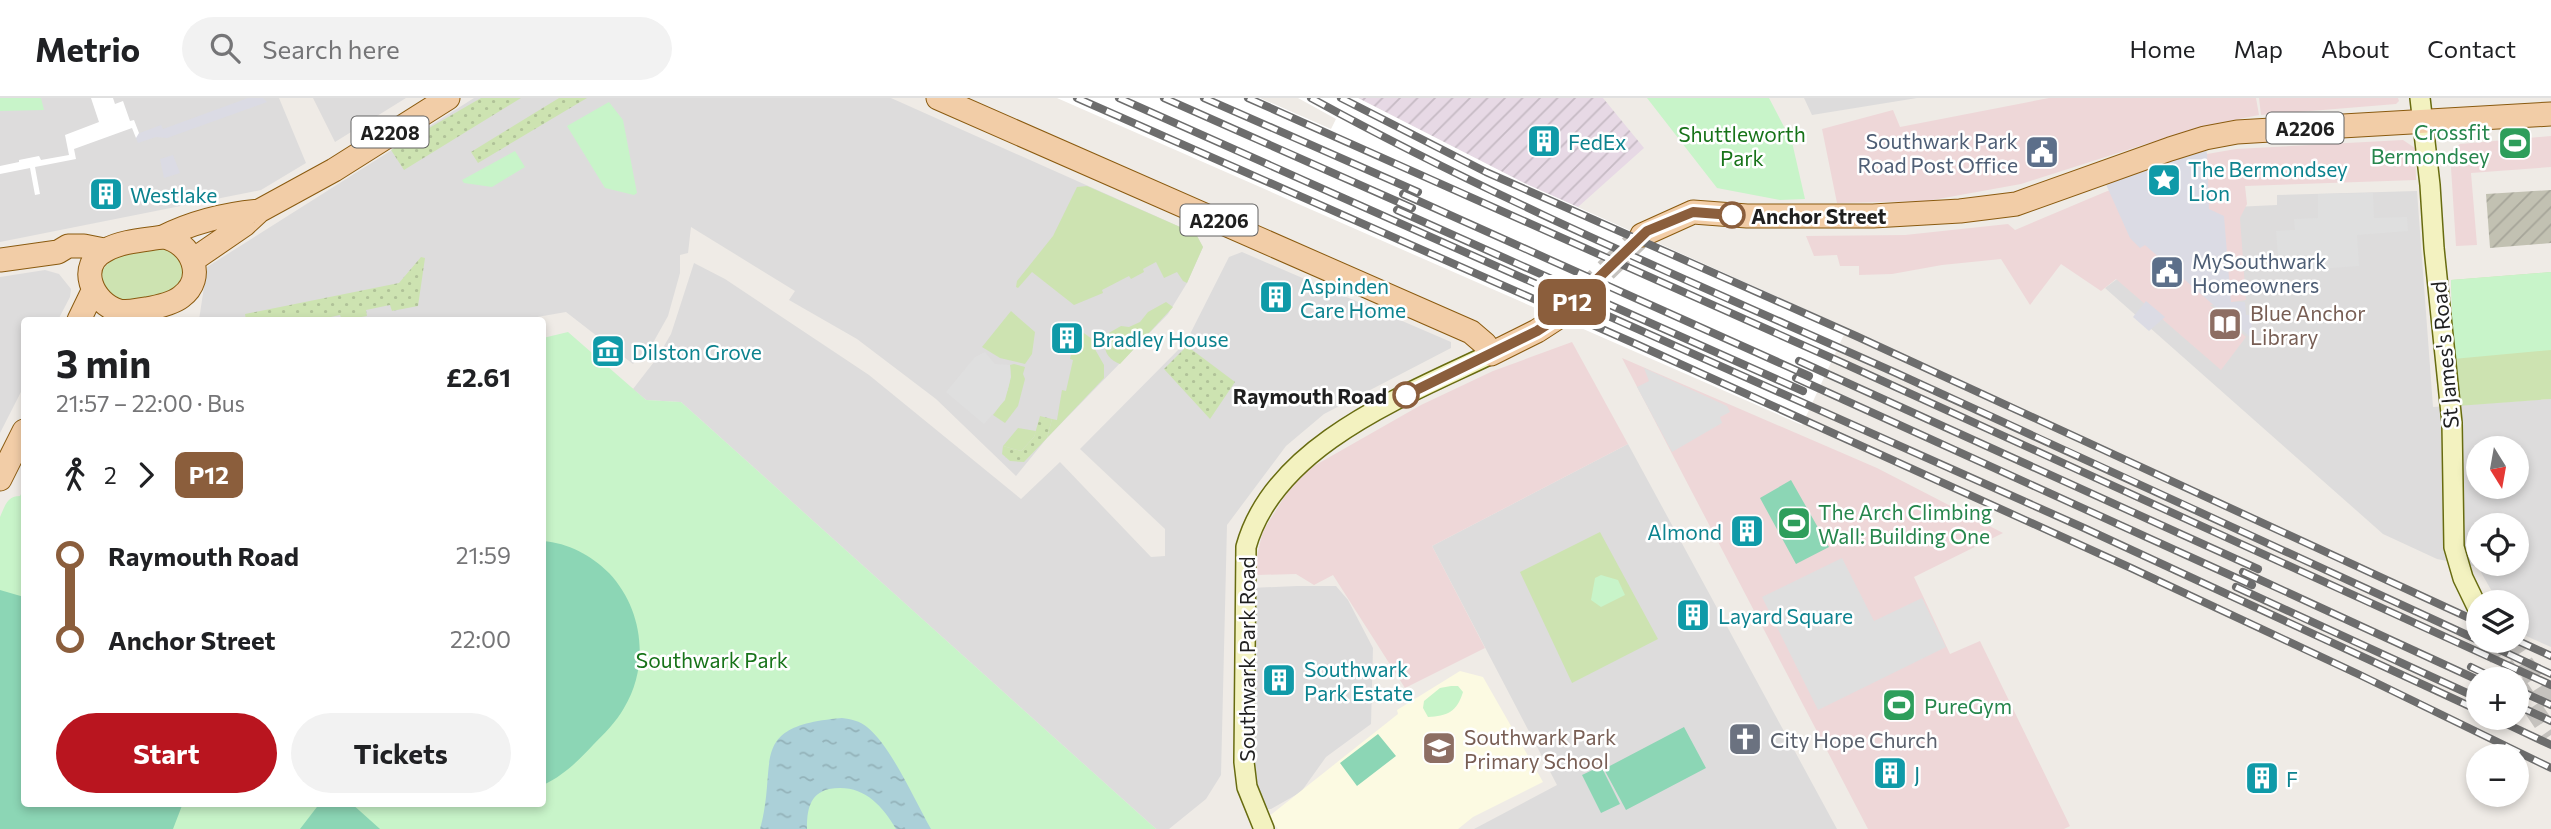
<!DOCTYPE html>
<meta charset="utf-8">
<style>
:root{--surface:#fff;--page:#f2f2f2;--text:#202124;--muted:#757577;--line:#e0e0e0;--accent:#b9151f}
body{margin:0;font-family:Commissioner,sans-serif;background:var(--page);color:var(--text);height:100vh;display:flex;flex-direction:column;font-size:26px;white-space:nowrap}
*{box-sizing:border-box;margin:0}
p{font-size:23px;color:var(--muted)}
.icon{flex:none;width:38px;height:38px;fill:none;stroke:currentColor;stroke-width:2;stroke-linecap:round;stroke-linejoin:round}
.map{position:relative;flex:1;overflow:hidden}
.details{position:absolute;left:21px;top:219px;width:525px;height:490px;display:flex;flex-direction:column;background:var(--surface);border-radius:7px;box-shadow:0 4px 10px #0003}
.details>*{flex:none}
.badge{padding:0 14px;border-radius:10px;font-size:24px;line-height:46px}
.needle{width:46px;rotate:169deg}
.controls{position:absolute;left:2466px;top:338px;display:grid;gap:14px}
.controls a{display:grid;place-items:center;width:63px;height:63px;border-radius:50%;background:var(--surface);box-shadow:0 4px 10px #0003;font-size:35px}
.map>.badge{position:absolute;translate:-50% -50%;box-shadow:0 0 0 4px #fff}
.legs{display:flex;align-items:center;gap:10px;height:77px;padding:0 35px;font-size:23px}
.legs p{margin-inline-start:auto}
.headline{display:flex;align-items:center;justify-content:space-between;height:119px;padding:0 35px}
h1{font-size:38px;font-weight:700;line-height:52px}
.action{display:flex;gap:14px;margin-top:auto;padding:14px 35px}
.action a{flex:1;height:80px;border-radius:42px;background:var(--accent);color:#fff;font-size:28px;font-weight:700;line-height:80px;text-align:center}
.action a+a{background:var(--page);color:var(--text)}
ul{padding:0 35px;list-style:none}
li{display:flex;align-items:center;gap:24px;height:84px;font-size:26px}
li i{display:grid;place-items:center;width:10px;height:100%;margin:0 9px;background:currentColor}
li i::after{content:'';width:18px;height:18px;margin:-9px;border:5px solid;border-radius:50%;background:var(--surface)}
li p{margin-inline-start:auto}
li:first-child i{background:linear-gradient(#0000 50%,currentColor 0)}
li:last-child i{background:linear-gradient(currentColor 50%,#0000 0)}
header{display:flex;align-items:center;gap:42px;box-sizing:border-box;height:98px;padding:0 35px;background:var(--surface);border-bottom:2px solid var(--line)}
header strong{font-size:33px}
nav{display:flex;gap:38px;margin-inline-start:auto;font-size:24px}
.search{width:490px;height:63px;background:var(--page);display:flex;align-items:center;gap:18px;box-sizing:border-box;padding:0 24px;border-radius:38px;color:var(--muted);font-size:26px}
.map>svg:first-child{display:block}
.residential{fill:#dddcdc;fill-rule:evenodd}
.commercial{fill:#eed7d8}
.industrial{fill:url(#industrial-furrows)}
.education{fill:#fcfae2}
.construction{fill:url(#construction-furrows)}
.grass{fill:#cde3b1}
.park{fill:#c8f4c9}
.garden{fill:url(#garden-dots)}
.pitch{fill:#8cd6b5}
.parking{fill:#dfdfdf}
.plaza{fill:#dbdbe4}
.water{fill:url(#water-ripples)}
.pier{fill:#fff}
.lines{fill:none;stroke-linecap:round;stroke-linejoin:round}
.secondary-tunnel{stroke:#c5c2be;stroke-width:19;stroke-dasharray:19 10;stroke-linecap:butt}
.primary-tunnel{stroke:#c5c2be;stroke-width:23;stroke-dasharray:23 11;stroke-linecap:butt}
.secondary-casing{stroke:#686c10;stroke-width:22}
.primary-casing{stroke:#8a5a0f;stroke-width:25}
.secondary{stroke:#f3f2c0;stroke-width:19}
.primary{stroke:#f2cda7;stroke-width:23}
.rail-casing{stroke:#6d6d6d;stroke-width:8}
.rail{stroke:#fff;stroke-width:5;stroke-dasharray:16;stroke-linecap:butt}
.line-1-casing{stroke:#fff;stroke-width:16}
.line-1{stroke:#8b5e3c;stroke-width:10}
.stop-1-dot{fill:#fff;stroke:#8b5e3c;stroke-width:3.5}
.labels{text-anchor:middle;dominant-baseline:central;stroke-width:5;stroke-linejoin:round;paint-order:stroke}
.shield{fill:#fff;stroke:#626262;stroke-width:2}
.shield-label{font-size:19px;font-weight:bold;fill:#1f1f1f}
.leisure-label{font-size:21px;fill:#27864d;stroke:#fff;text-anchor:start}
.park-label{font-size:21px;fill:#177319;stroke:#fff}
.service-label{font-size:21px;fill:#4e5e75;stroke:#fff;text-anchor:end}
.culture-label{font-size:21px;fill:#0d838f;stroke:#fff;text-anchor:start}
.stop-label{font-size:21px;font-weight:bold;fill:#1f1f1f;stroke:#fff;text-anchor:start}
.education-label{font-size:21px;fill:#785e54;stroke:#fff;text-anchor:start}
.street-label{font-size:21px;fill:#1f1f1f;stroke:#fff}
.worship-label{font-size:21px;fill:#5b616d;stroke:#fff;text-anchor:start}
</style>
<header>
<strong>Metrio</strong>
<div class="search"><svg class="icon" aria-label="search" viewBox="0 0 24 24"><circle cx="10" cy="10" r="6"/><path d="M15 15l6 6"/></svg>Search here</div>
<nav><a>Home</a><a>Map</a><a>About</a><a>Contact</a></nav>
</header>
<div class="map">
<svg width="2551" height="731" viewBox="0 0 2551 731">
<defs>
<pattern id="industrial-furrows" width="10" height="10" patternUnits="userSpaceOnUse" patternTransform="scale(1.75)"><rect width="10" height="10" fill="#e7d9e5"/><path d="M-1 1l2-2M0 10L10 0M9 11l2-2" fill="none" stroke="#c6bac4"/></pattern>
<pattern id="construction-furrows" width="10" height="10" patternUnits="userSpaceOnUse" patternTransform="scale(1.75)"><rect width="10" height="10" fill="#c2c1b2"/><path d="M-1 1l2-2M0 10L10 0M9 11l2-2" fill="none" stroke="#a6a599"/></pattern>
<pattern id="garden-dots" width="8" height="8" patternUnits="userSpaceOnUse" patternTransform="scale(1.75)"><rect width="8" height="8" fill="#cde3b1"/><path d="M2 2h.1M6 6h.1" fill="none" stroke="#b0c298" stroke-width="1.8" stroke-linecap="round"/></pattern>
<pattern id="water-ripples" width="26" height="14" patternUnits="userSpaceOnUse" patternTransform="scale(1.75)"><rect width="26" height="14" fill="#abd0d8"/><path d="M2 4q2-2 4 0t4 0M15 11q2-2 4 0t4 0" fill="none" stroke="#93b2b9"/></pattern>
</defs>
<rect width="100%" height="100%" fill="#efebe6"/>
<path class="residential" d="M0,0H279L306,65L261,92L0,144Z
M313,0H406L335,44Z
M474,0H891L1196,136L1203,149L1187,185L1168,216L1047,340L1016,378L936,301L857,241L789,202L795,193L691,129L688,155L680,157V175L668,218L654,243L633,266L566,214L520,222H199L207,169Z
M1804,0H1917L1812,17Z
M2417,93L2433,309L2551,301V549L2517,534L2516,504H2498L2478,469L2437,461L2383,436L2105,190L2213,110L2277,107V97ZM2478,350H2516V388H2478ZM2478,427H2516V466H2478Z
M1242,154L1451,244V250L1324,316L1286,348L1227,427L1221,677L1206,701L1169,731H1156L681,304L646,302L633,291L657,260L671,236L694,165L725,181L869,277L1021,401L1060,364L1151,459L1165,458V431L1080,351L1186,244L1229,159Z
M45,172L59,176L71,191L70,199L58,222H24V288L0,335V179Z
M1628,346L1837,731H1474L1557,687L1432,448Z
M1297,488H1336L1348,502L1373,550L1371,626L1326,659L1301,694L1271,711H1252L1250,490Z"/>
<path class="commercial" d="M2049,0H2256L2259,17L2199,29L2021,86L1927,103L1837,105L1822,31L1893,12L1900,29Z
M2259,0H2398L2399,3L2396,6L2261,17Z
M2551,38V69L2471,75L2477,147L2456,148L2450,54L2460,46Z
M2403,42L2415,50L2416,82L2245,88L2247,106L2240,120L2246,202L2210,207L2246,239L2221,272L2116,181L2101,193L2061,166L2030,207L2001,161L1942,167L1892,176L1859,177V168H1840L1837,157L1814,158L1806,138L1905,137L2008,126L2015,132L2105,94L2207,56L2236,51Z
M1572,244L1628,346L1432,448L1485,550L1405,590L1333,477L1314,487L1296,476L1257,477L1253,474L1263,433L1298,377L1421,307L1493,273Z
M1622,260L1877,370L2003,435L1914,479L1950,556L1980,543L2070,728L2064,731H1868Z"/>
<path class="industrial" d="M1358,0H1603L1644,50L1578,109L1524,85Z"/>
<path class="education" d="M1460,573L1483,579L1543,684L1473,719L1458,731H1278L1268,719L1398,616L1397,612Z"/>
<path class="construction" d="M2551,92V145L2490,150L2486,96Z"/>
<path class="grass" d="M1087,88L1196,136L1203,149L1187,185L1183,183L1177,174L1164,180L1156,164L1143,171L1144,174L1131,181L1129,178L1102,192L1103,195L1074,207L1032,174L1018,190L1016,189L1017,183L1053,138L1077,89Z
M165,150C187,162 186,173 175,193C148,200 105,218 102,174C112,152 145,153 165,150Z
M2551,174V301L2457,308L2451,182Z
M1166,204L1173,209L1120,266C1107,261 1101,250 1107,236L1121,228L1129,229L1140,224L1148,214Z
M1011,213L1035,234L1032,256L1025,266L1000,260L982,249Z
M1081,233L1092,241V246L1104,267V280L1047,340L1052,321L1057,322L1062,292L1066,293L1073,262L1070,261L1073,246L1077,247Z
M1014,266L1025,269L1023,276L1025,281L1018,308L1005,325L993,317C1006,301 1012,287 1010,267Z
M1018,330L1036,333L1034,339L1021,353L1003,348Z
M1600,434L1658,541L1572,585L1520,474Z"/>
<path class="park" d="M0,0H41L44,12L0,13Z
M1647,0H1769L1792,44L1805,101L1780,102L1717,90Z
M609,4L623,22L637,95L634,97L605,90L567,28Z
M515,53L525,69L492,89L464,85L462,82Z
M2551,174V252L2453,261L2451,182Z
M568,234L646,302L681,304L1156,731H0V419C5,408 7,398 20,398L24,390V705H542L543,240Z
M1601,477L1618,482L1625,497L1601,509L1591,502L1595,480Z
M1451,588H1458L1463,594C1457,614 1447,618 1428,619L1423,610L1424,603L1440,590Z"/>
<path class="garden" d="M481,0H521L404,72L391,52Z
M559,0H587L478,65L471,54Z
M421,159L425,160L418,208L392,213L390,207L366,212L367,218L345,222H342L340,217L317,222H246L245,216L399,185Z
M1187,248L1235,284L1210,321L1164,271Z
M1040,318L1052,321L1047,340L1024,364L1010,363L1002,356L1003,348L1021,353L1034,339Z"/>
<path class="pitch" d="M1791,382L1829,449L1796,466L1760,400Z
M543,443C568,445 591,457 609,475C643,511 650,567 624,610C616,624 604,636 593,647C578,663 563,678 543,687Z
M0,492L24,499V705H183L173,731H0Z
M1684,629L1706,670L1626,712L1604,671Z
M1378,636L1396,658L1357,688L1340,665Z
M1601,668L1620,706L1601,715L1582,677Z
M320,705H351L380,731H300Z"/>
<path class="parking" d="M2373,95L2374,120L2407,119L2408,133L2357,137L2359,168L2274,174L2273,160L2278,159L2276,133L2295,132L2294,121L2318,120V96Z
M985,254L995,266L1010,267L1011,279L1005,302L984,326L946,294L975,259Z
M1644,270L1727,308L1730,314L1720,319L1722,325L1672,354L1637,289L1649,283Z
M1842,460L1874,523L1922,500L1946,549L1818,612L1762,499Z"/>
<path class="plaza" d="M248,0H263L267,4L167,40L156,39L138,45L136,40L137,36L161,27L163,31Z
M2205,46L2207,56L2209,111L2224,118L2231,204H2245L2246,217H2251L2252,236L2250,239L2145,147L2140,150L2130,140L2104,82Z
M173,57L180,75L164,80L160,61Z
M2146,203L2165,219L2149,233L2133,219Z"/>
<path class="water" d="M842,620C851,621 860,623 867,629C891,648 915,703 931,731H896C881,705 861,685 829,691C809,696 807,713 807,731H760C779,664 745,628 842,620Z"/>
<path class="pier" d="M91,0H113L115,6L123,3L130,23L134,22L139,35L136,40L132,30L74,51L76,61L35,69L40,96L35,97L30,70L0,76V68L19,64V62L39,58L41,62L69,57L65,37L99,24Z
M1057,0H1260L1331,31L1336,21L1298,0H1358L1524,85L1847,230L1802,327Z"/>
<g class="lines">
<path class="secondary-tunnel" d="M2491,542L2494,553L2514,581
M2506,542L2515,551L2551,606
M2516,585L2551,637"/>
<path class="primary-tunnel" d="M1557,220L1642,137"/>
<g class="secondary-casing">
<path id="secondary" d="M2420,0L2430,87L2434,150L2452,325L2454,449L2463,480L2478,511
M1264,731L1247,689L1244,664L1246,449C1274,347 1404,298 1491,256"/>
</g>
<g class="primary-casing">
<path id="primary" d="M938,0L1471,234L1485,246L1491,256L1537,233L1557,220
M1642,137L1693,114L1747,118H1873L1960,113L2016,106L2170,51L2205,40L2237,34L2551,16
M163,139C192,144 207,180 181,199C172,206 157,209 146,211C137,212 128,215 119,213C92,205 76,167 106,152C122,143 145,142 163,139Z
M163,139C193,124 226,116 259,113
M0,162L58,154L68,148H84L104,152
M193,162L244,127L259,113L334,72L448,0
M79,222L93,193
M0,381L24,333"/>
</g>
<use href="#secondary" class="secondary"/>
<use href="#primary" class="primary"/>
<g class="rail-casing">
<path id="rail" d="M1077,0L1636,246L2131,470L2360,577L2551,670
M1119,0L2084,430L2478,612
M1164,0L1412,110
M1204,0L1418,94
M1248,0L1843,265L2551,587
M1311,0C1500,104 1699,187 1896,275C2090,363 2284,453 2478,542
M1341,0L1486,74L1856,238L2478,524
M1403,96L1809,278
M1397,112L1803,293
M1799,263L2258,471
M1796,280L2252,487
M2243,474L2478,582
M2236,489L2478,600
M2479,542L2551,576
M2516,542L2551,558
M2471,569L2496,581
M2516,591L2551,607
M2516,607L2551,623
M2494,620L2551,647"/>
</g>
<use href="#rail" class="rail"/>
</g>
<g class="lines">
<g class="line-1-casing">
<path id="line-1" d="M1406,297L1537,233L1557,220L1647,133L1693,114L1732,117"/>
</g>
<use href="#line-1" class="line-1"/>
</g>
<defs>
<g id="building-square" transform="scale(1.75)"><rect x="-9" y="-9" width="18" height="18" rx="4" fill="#0f9aa8" stroke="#fff"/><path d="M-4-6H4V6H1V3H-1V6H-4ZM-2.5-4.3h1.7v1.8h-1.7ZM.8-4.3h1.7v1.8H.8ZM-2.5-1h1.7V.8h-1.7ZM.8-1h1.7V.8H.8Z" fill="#fff"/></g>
<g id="stadium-square" transform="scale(1.75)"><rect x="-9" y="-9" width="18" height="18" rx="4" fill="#2e9e5b" stroke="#fff"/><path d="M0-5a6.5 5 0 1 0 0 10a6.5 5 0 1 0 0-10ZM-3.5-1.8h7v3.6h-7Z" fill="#fff"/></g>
<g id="civic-square" transform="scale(1.75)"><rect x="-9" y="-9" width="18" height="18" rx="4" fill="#5c6f8a" stroke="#fff"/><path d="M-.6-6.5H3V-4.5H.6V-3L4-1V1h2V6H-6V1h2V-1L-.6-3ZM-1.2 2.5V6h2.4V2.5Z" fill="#fff"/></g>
<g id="sight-square" transform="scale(1.75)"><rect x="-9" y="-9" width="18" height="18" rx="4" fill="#0f9aa8" stroke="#fff"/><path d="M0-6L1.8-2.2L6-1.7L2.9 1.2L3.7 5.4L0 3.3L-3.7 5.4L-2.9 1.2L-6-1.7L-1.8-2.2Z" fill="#fff"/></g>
<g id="library-square" transform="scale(1.75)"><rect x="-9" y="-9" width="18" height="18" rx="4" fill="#8d6e63" stroke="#fff"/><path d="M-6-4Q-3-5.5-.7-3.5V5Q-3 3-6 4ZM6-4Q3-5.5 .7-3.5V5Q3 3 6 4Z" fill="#fff"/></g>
<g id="museum-square" transform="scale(1.75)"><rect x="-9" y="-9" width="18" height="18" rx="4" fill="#0f9aa8" stroke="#fff"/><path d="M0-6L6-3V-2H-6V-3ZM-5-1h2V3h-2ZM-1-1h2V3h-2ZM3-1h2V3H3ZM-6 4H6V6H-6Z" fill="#fff"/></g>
<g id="church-square" transform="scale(1.75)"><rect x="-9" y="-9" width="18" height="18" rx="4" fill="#6b7280" stroke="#fff"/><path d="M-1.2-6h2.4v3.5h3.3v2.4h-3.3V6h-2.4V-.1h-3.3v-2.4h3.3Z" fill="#fff"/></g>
<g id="school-square" transform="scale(1.75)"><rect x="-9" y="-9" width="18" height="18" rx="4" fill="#8d6e63" stroke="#fff"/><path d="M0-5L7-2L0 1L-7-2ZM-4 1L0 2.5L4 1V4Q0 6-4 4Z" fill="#fff"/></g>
</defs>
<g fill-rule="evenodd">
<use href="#building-square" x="1544" y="43"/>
<use href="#stadium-square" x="2515" y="45"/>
<use href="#civic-square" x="2042" y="54"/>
<use href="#sight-square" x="2164" y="82"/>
<use href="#building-square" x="106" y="96"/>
<use href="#civic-square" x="2167" y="174"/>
<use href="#building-square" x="1276" y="199"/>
<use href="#library-square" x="2225" y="226"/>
<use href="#building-square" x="1067" y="240"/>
<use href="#museum-square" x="608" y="253"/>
<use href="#stadium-square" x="1794" y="425"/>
<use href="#building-square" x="1747" y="433"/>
<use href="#building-square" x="1693" y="517"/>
<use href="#building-square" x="1279" y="582"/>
<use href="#stadium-square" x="1899" y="607"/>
<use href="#church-square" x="1745" y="641"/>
<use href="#school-square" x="1439" y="650"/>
<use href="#building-square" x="1890" y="675"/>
<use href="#building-square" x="2262" y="680"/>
</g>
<g class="stop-1-dot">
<circle cx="1732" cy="117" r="12"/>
<circle cx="1406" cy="297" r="12"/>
</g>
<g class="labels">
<g class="shield">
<rect x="2266.5" y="14.5" width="77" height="31" rx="5"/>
<rect x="351.5" y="18.5" width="77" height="31" rx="5"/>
<rect x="1180.5" y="106.5" width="77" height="31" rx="5"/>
</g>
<g class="shield-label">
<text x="2305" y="30">A2206</text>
<text x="390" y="34">A2208</text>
<text x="1219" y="122">A2206</text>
</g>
<g class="leisure-label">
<text x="2490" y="33" text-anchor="end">Crossfit<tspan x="2490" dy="24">Bermondsey</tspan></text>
<text x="1818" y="413">The Arch Climbing<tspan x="1818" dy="24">Wall: Building One</tspan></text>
<text x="1924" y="607">PureGym</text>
</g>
<g class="park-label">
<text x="1742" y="35">Shuttleworth<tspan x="1742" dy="24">Park</tspan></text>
<text x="712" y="561">Southwark Park</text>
</g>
<g class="service-label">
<text x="2018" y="42">Southwark Park<tspan x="2018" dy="24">Road Post Office</tspan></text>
<text x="2192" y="162" text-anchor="start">MySouthwark<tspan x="2192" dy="24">Homeowners</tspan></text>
</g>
<g class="culture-label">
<text x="1568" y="43">FedEx</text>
<text x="2188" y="70">The Bermondsey<tspan x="2188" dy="24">Lion</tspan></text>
<text x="130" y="96">Westlake</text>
<text x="1300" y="187">Aspinden<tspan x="1300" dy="24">Care Home</tspan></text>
<text x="1092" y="240">Bradley House</text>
<text x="632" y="253">Dilston Grove</text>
<text x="1722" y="433" text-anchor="end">Almond</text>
<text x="1718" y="517">Layard Square</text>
<text x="1304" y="570">Southwark<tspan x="1304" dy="24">Park Estate</tspan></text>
<text x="1914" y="675">J</text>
<text x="2286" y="680">F</text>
</g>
<g class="stop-label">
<text x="1751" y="117">Anchor Street</text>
<text x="1387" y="297" text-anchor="end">Raymouth Road</text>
</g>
<g class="education-label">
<text x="2250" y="214">Blue Anchor<tspan x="2250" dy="24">Library</tspan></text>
<text x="1464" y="638">Southwark Park<tspan x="1464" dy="24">Primary School</tspan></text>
</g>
<g class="street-label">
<text transform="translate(2444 257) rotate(-95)">St James's Road</text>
<text transform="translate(1246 561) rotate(-90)">Southwark Park Road</text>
</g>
<g class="worship-label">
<text x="1770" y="641">City Hope Church</text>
</g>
</g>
</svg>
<div class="controls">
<a><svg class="needle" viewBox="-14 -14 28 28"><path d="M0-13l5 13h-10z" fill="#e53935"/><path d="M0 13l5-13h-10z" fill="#757577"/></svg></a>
<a><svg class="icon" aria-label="locate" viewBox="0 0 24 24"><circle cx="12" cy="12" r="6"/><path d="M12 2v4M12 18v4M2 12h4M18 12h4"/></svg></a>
<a><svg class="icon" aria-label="layers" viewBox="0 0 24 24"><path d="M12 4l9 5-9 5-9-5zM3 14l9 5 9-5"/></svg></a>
<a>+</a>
<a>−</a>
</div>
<b class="badge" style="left:1572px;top:204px;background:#8b5e3c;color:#fff">P12</b>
<section class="details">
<div class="headline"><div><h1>3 min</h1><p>21:57 – 22:00 · Bus</p></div><b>£2.61</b></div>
<div class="legs"><svg class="icon" aria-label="walk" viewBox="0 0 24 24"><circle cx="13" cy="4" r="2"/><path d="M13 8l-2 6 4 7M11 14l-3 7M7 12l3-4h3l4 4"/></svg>2<svg class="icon" aria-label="forward" viewBox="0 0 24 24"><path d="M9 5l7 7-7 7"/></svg><b class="badge" style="background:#8b5e3c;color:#fff">P12</b></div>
<ul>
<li><i style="color:#8b5e3c"></i><b>Raymouth Road</b><p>21:59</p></li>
<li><i style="color:#8b5e3c"></i><b>Anchor Street</b><p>22:00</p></li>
</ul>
<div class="action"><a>Start</a><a>Tickets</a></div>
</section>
</div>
